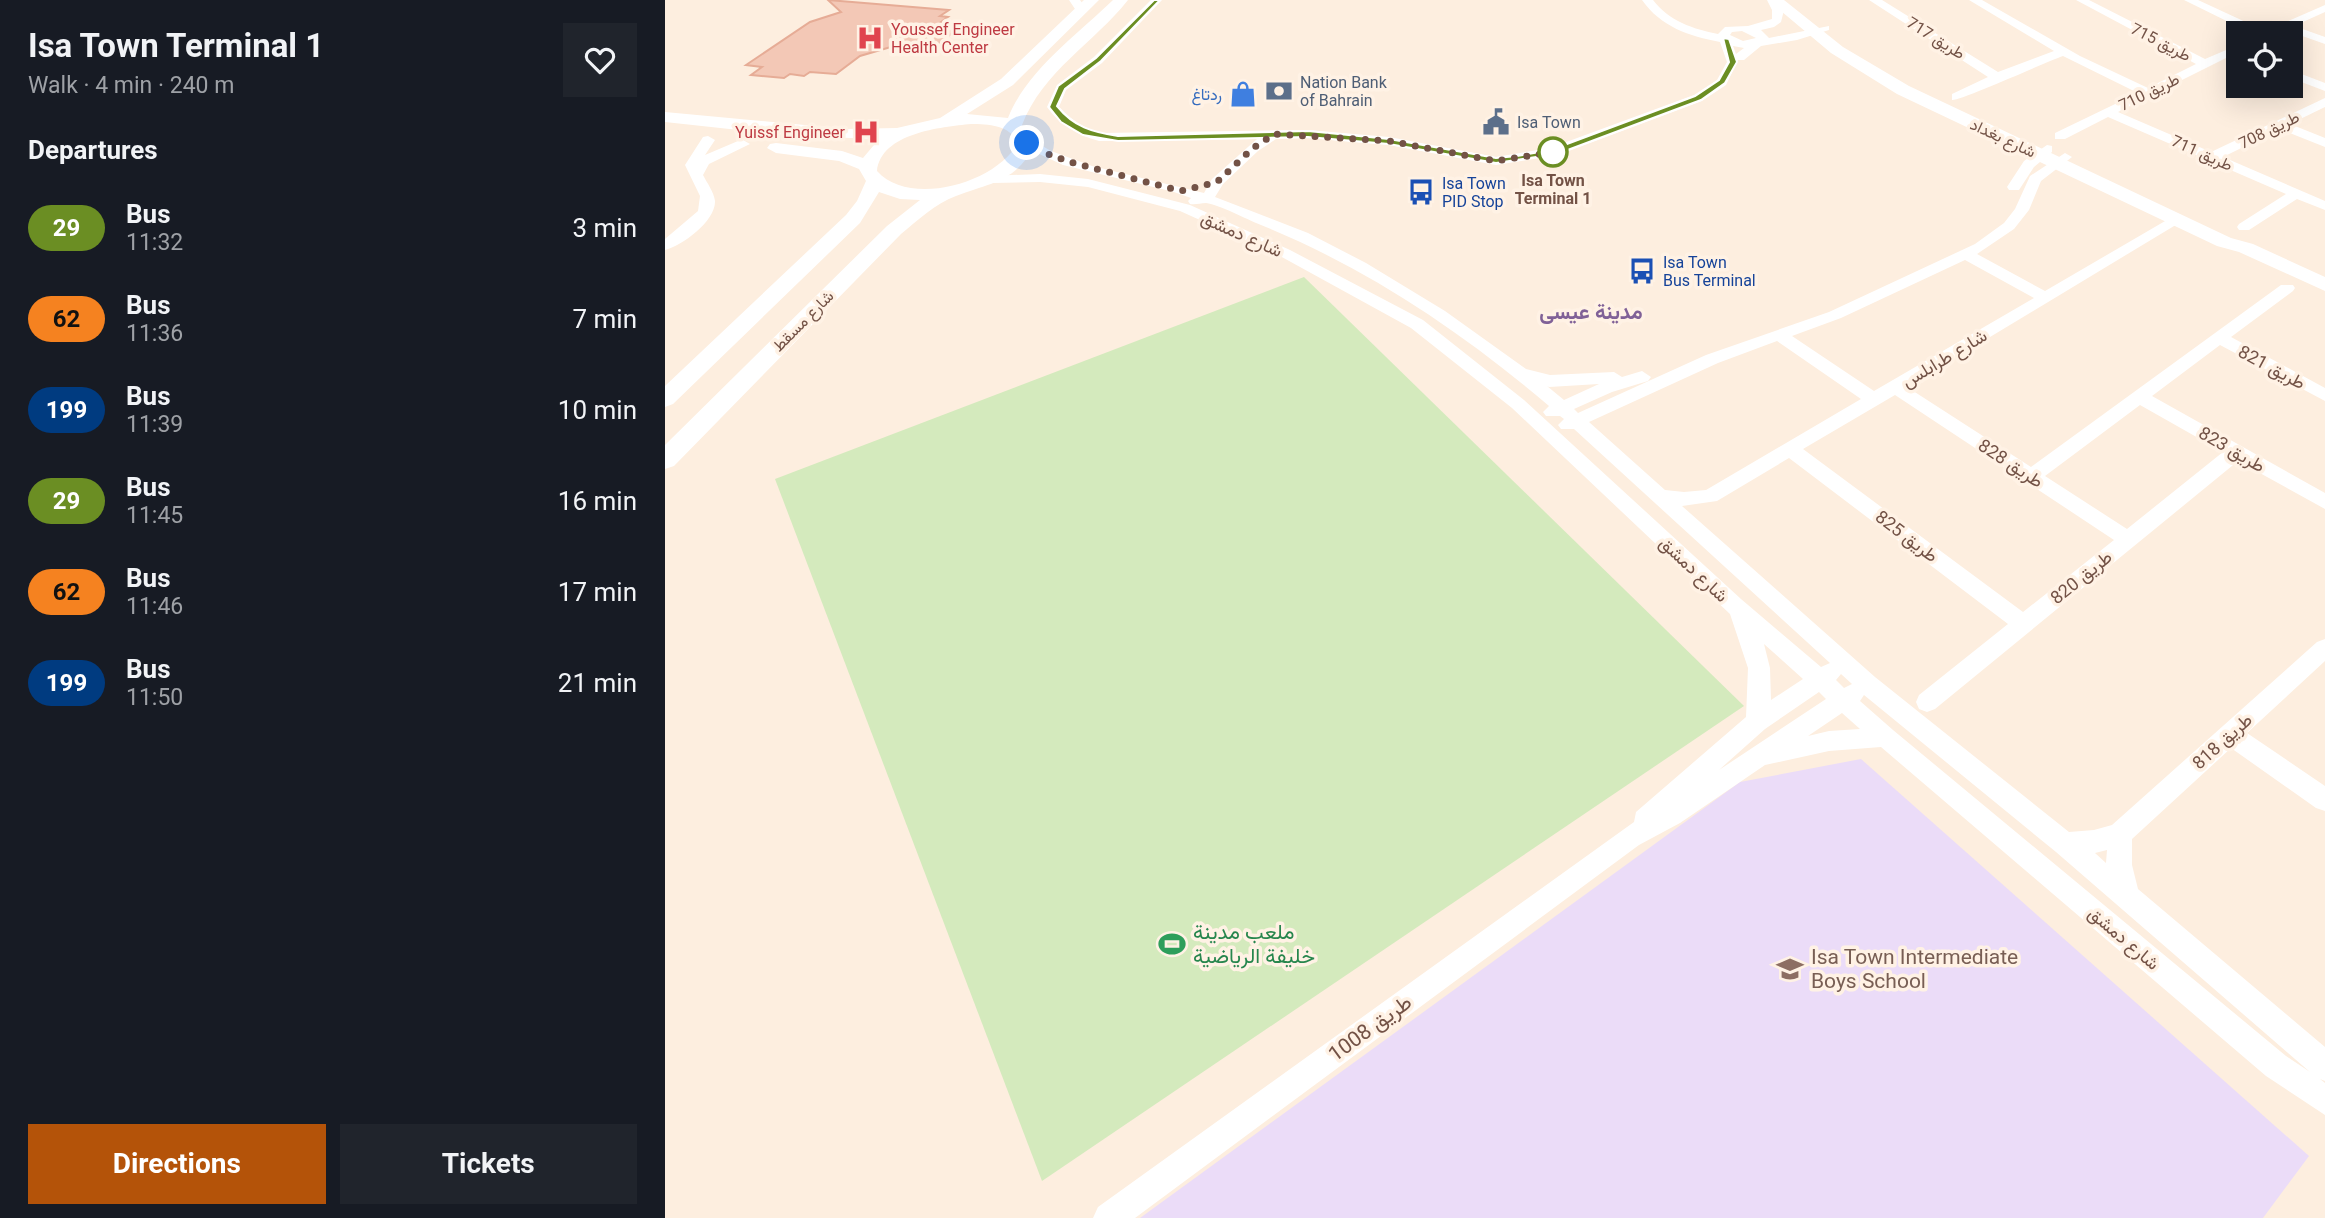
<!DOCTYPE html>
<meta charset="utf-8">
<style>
:root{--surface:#171b24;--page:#20242c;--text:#f1f3f6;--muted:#9ea1a6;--accent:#b45309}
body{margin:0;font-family:Roboto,Vazirmatn,sans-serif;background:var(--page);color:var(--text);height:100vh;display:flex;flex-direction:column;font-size:26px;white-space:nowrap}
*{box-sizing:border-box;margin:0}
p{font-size:23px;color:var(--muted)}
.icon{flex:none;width:38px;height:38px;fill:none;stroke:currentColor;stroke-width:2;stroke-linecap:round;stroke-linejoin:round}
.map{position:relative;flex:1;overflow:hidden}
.panel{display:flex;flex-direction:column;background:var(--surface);width:665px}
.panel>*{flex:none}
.badge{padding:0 14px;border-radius:23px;font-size:24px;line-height:46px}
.controls{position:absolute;left:1561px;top:21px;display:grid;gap:14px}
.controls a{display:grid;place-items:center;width:77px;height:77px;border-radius:0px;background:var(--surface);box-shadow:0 7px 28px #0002;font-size:35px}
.you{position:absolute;width:35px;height:35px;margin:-18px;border:5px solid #fff;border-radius:50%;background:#1a73e8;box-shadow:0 0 0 10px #1a73e833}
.map>.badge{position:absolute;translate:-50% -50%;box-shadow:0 0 0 4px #fff}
h2{padding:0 28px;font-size:26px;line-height:63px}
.round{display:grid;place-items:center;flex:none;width:74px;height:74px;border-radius:0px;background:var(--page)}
.summary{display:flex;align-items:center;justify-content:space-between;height:119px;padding:0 28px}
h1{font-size:33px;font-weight:700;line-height:52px}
.primary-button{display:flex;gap:14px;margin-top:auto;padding:14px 28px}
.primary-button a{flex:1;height:80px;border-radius:0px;background:var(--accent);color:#fff;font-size:28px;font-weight:700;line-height:80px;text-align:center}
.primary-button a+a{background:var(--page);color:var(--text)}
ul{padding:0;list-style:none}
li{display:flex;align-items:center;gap:21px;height:91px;padding:0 28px}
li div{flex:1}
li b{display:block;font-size:26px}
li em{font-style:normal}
li .badge{min-width:77px;font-weight:700;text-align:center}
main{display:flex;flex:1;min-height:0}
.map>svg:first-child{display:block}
.education{fill:#ebdcf8}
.green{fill:#d4eabd}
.building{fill:#f3c8b6;stroke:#e6ac96;stroke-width:2}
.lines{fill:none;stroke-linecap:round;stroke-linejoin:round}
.minor{fill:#fff;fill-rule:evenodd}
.tertiary{fill:#fff;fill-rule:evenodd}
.line{fill:#6b8e23;stroke:#fff;stroke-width:2}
.walk{stroke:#735246;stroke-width:7;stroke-dasharray:0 12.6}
.stop-dot{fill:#fff;stroke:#6b8e23;stroke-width:3.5}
.labels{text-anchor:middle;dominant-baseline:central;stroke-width:7;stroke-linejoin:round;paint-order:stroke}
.far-health-label{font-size:16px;fill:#be3a42;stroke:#fff2e5;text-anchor:start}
.far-street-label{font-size:16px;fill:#735246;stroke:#fff2e5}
.far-service-label{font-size:16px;fill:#4e5e75;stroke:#fff2e5;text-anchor:start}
.far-shop-label{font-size:16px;fill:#366cbe;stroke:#fff2e5;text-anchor:end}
.far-stop-label{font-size:16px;font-weight:bold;fill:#735246;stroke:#fff2e5}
.far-transit-label{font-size:16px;fill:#164399;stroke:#fff2e5;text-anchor:start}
.street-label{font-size:18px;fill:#735246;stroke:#fff2e5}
.far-district-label{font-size:21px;font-weight:bold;fill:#806197;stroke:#fff2e5}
.near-leisure-label{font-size:21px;fill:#27864d;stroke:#fff2e5;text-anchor:start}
.near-education-label{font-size:21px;fill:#785e54;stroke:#fff2e5;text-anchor:start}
.near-street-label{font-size:21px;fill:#735246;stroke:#fff2e5}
</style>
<main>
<section class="panel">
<div class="summary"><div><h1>Isa Town Terminal 1</h1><p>Walk · 4 min · 240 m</p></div><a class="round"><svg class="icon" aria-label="heart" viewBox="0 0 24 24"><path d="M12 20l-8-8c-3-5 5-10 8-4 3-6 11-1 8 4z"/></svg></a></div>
<h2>Departures</h2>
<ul>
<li><span class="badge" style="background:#6b8e23;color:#fff">29</span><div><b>Bus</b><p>11:32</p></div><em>3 min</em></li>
<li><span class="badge" style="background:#f58220;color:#111">62</span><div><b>Bus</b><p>11:36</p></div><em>7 min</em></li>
<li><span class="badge" style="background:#003b80;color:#fff">199</span><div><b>Bus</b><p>11:39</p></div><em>10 min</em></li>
<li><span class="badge" style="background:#6b8e23;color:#fff">29</span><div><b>Bus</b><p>11:45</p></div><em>16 min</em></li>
<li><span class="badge" style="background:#f58220;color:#111">62</span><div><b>Bus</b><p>11:46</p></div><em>17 min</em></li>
<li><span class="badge" style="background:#003b80;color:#fff">199</span><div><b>Bus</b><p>11:50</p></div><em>21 min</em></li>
</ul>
<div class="primary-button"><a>Directions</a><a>Tickets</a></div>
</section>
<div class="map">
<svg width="1660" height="1218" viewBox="0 0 1660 1218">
<rect width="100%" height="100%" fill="#fdeedf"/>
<path class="education" d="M1196,759L1644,1156L1598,1218H475L1075,782Z"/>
<path class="green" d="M639,277L1079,706L377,1181L110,479Z"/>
<path class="building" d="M163,0L284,10L275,16L283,17L276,22L298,24L270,47L236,44L195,56L171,74L145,72L139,76L125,74L119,78L86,75L97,67L81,65L145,22L176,12Z"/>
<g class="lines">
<path class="minor" d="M404,0H415L422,10L412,12Z
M486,0H497L437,63L401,90L394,107C405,119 419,128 435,133L643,130L724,137L831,157L885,148L1029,95L1052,80L1062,62L1055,42C1024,36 996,27 977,0H988C1004,21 1028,29 1053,34L1060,27L1083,26L1107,19V10L1102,0H1112L1119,10L1116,22L1109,27L1096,30L1104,38L1164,26V30L1132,40L1096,46L1079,60H1073L1061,85L1037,101L893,155L831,165L724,145L643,138L611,139L593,151L558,184L550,197L643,233L701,263L780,311L861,369L885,375L949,372L957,377L977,371L986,377L983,381L947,392L909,409L913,413L1041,355L1164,312L1310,244L1339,223L1350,209L1365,176L1400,153L1407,157L1376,181L1364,210L1349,229L1312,254L1380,291L1507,217L1512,216L1519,220L1242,387L1366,467L1616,285H1628L1630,288L1628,291L1566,337L1660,388V401L1555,345L1487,396L1660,493V509L1573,461L1270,709L1262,712L1254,709L1251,702L1254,695L1343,624L1124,458L1052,501L1017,506L1210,677L1404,832L1429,830L1447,825L1652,642L1660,639V661L1582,733L1660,786V811L1651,808L1566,748L1467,839V865L1473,889L1660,1047V1081L1655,1079L1660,1083V1115L1601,1076L1216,747L1164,751L1100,765L1015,823L974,845L470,1218H428L433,1207L969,822L971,812L1081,717L1083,668L1065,614L847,408L746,328L615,256L515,211L423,187L375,182L328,183L321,179L323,176L375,174L423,179L525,205L625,250L758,320L859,400L1076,599L1156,667L1165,663L909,429H896L893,425L899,419L895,416H881L878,412L884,406C797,332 702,268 596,225C581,219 555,205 541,203C535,203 531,205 525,204L523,201L526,198L509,192L398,165L357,146V140H367L386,151L427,166L539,193L547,179L592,139L434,141C412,135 395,125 382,107L392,85L429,57ZM1077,31L1091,38L1078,41L1065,35L1067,32ZM1068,46L1079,48L1071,54ZM1300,260L1369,298L1209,391L1127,336L1176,318ZM1112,341L1196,399L1041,490L1019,492L1000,490L924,422L1053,363ZM934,384L899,400L882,386L884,387ZM1230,395L1449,540L1358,612L1138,449ZM1475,405L1558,452L1462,529L1380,476ZM1099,644L1138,679L1106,700L1105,668ZM1176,674L1187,684L1179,688L1171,680ZM1154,692L1161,699L1054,770L1100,729ZM1199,695L1391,852L1645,1072L1621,1056L1228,730L1195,701ZM1177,713L1195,729L1164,731L1143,736ZM1442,850L1441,863L1430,853Z
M1204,0H1217L1333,72L1389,51L1304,0H1317L1415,56L1483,88L1531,64L1411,0H1424L1540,59L1573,45V52L1453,112L1546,152L1660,98V107L1625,124L1660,138V147L1615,129L1558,157L1660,201V210L1632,199L1584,230H1574L1572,227L1574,224L1621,194L1443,117L1400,139H1390V133L1473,93L1398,56C1381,62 1295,101 1287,100V94L1323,77Z
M1519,0H1533L1600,31L1660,5V12L1629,26L1660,37V44L1620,30L1613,33H1586Z
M1626,70L1660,83V91L1626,78Z
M43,136L50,140L40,155L73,141L78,140L85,144L44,164L38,175C42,183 49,192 50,201C51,221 17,246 0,250V239L33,211L35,196L20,165L38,137Z
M1382,145L1387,146V152L1369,167L1354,190H1344L1342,187L1359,161Z"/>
<path class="tertiary" d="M419,0H434L348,85L302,114L343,118C362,70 412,35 448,0H463C429,43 378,71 357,125L371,143C351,182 328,182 291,196C270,204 253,220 236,234L9,466L0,469V445L222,226L255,200L235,199L214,192L195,223L8,404L0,407V386L181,215L192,201L201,181L194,169L174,161L111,153L102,148L105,144L111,143L177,151L198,158L214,139L130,136L0,122V112L182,129L232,128L275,118L336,79ZM306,124C323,124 345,125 353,143C331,183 245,208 212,171C216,133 276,127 306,124Z
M1103,0H1119L1178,47L1244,86L1566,238L1588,244L1660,277V291L1574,252L1552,246L1232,94L1166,53Z"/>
</g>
<path class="line" d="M489,0H495L436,61L400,89L392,106C409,127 427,132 453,136L643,131L724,139L831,158L852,156L886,150L1030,96L1054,80L1064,62L1058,38L1064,39L1072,62L1060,83L1036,100L892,154L831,163L724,144L643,137L453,141L418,135L396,122L384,107L393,86L431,58Z"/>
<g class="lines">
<path class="walk" d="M362,143L374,151L405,162L516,191L552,182L588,148L609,134L724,141L831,161L888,152"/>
</g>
<defs>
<g id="hospital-bare" transform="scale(2.1)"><path d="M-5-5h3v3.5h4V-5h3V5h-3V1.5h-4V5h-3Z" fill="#e0444e" stroke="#fff2e5" stroke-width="2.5" paint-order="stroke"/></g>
<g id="bank-bare" transform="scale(2.1)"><path d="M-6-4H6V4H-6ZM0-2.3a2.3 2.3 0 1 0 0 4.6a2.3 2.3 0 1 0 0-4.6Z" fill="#5c6f8a" stroke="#fff2e5" stroke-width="2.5" paint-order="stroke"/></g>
<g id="shop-bare" transform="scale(2.1)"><path d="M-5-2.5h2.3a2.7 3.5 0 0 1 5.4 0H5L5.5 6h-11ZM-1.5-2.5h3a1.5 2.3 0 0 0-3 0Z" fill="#3f7fe0" stroke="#fff2e5" stroke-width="2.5" paint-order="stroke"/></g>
<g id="civic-bare" transform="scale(2.1)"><path d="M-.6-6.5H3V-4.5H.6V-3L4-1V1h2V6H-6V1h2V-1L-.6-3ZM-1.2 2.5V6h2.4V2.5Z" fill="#5c6f8a" stroke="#fff2e5" stroke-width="2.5" paint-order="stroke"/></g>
<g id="bus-bare" transform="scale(2.1)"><path d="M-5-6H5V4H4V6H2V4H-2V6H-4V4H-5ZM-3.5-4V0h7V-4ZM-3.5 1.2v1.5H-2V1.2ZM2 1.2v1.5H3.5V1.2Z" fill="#1a4fb4" stroke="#fff2e5" stroke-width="2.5" paint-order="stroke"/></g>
<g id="stadium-bare" transform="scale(2.1)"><path d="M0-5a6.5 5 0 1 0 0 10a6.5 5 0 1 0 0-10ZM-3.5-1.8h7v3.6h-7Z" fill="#2e9e5b" stroke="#fff2e5" stroke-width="2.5" paint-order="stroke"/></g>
<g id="school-bare" transform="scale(2.1)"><path d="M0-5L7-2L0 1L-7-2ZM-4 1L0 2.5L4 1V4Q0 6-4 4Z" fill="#8d6e63" stroke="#fff2e5" stroke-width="2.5" paint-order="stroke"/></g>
</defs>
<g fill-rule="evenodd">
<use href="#hospital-bare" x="205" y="38"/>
<use href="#bank-bare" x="614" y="91"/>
<use href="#shop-bare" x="578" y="94"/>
<use href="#civic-bare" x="831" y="122"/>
<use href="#hospital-bare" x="201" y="132"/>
<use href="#bus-bare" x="756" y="192"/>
<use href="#bus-bare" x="977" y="271"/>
<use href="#stadium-bare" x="507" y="944"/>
<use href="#school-bare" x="1125" y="969"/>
</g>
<circle class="stop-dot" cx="888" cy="152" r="14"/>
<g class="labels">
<g class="far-health-label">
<text x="226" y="29">Youssef Engineer<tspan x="226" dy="18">Health Center</tspan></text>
<text x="180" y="132" text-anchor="end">Yuissf Engineer</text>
</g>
<g class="far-street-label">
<text transform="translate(1271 38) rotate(32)">طريق 717</text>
<text transform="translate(1496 42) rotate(27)">طريق 715</text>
<text transform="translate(1484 92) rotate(-26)">طريق 710</text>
<text transform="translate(1604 130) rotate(-26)">طريق 708</text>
<text transform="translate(1338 138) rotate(25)">شارع بغداد</text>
<text transform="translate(1537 153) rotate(24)">طريق 711</text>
<text transform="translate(138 321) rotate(-45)">شارع مسقط</text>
</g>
<g class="far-service-label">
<text x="635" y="82">Nation Bank<tspan x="635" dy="18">of Bahrain</tspan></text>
<text x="852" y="122">Isa Town</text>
</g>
<g class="far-shop-label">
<text x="557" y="94">ردتاغ</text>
</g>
<g class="far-stop-label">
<text x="888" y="180">Isa Town<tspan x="888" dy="18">Terminal 1</tspan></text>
</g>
<g class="far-transit-label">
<text x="777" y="183">Isa Town<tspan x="777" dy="18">PID Stop</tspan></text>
<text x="998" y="262">Isa Town<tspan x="998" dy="18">Bus Terminal</tspan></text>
</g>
<g class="street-label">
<text transform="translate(577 234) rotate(24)">شارع دمشق</text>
<text transform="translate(1279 358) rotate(-31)">شارع طرابلس</text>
<text transform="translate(1607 367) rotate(28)">طريق 821</text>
<text transform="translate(1567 449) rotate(30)">طريق 823</text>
<text transform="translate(1346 463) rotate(33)">طريق 828</text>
<text transform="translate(1242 536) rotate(37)">طريق 825</text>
<text transform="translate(1029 569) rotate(43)">شارع دمشق</text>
<text transform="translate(1416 577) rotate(-39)">طريق 820</text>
<text transform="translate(1557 741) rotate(-42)">طريق 818</text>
<text transform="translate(1459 938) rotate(40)">شارع دمشق</text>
</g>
<g class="far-district-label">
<text x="926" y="312">مدينة عيسى</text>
</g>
<g class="near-leisure-label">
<text x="528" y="932">ملعب مدينة<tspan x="528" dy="24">خليفة الرياضية</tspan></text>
</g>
<g class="near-education-label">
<text x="1146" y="957">Isa Town Intermediate<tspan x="1146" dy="24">Boys School</tspan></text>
</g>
<g class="near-street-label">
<text transform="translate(705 1028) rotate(-36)">طريق 1008</text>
</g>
</g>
</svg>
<div class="controls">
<a><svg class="icon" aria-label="locate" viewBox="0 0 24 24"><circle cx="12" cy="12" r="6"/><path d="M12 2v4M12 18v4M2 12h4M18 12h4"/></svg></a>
</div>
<div class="you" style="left:362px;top:143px"></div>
</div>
</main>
